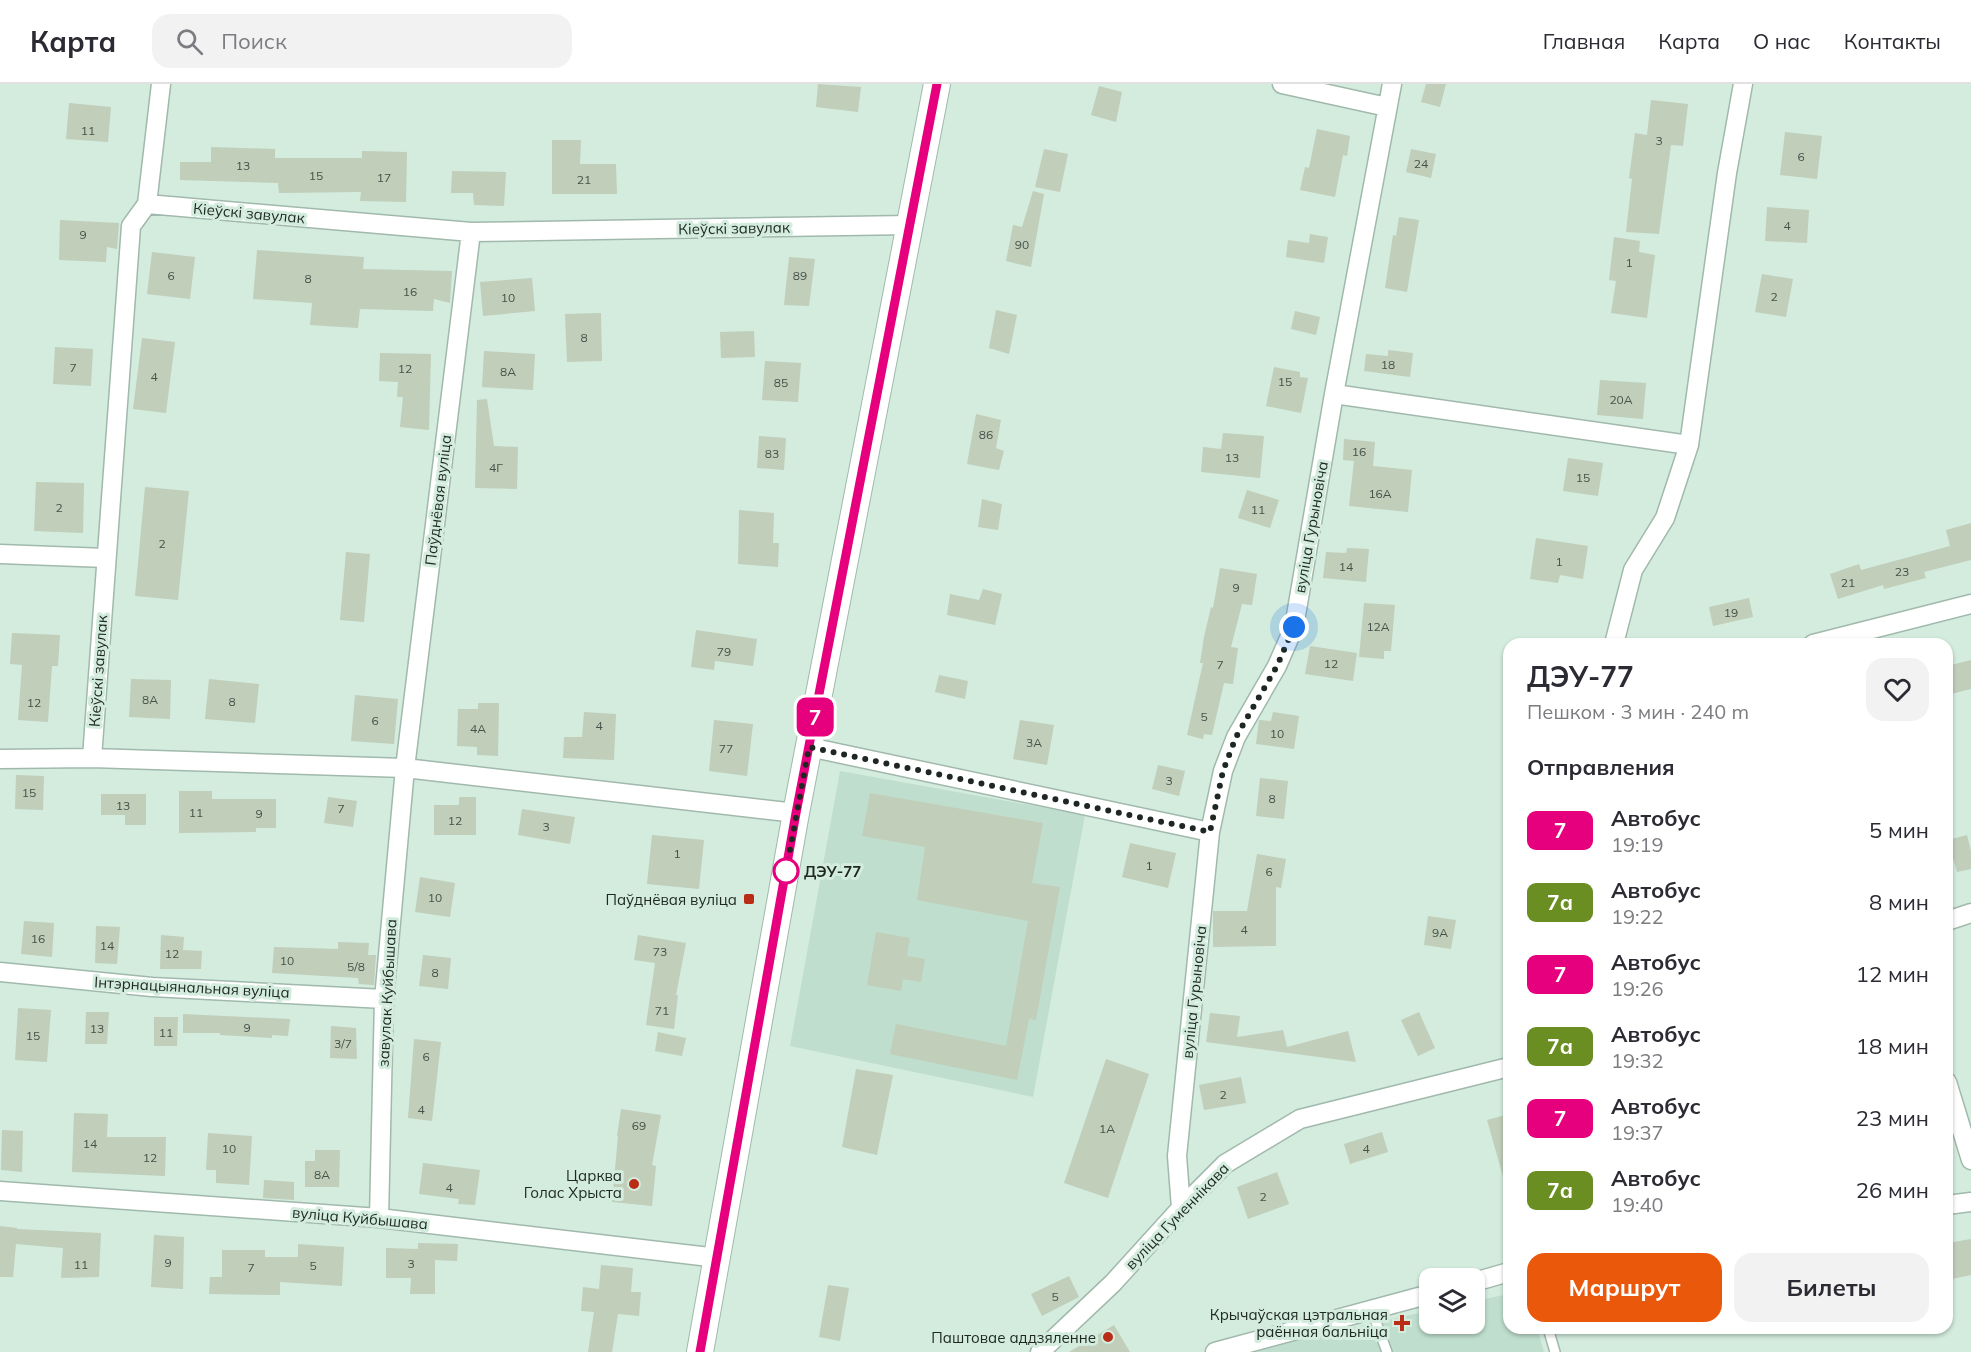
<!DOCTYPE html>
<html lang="ru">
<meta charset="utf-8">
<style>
:root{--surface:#fff;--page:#f2f2f3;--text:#2b2b33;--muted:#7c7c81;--line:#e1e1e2;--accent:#ea580c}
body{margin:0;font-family:Mulish,sans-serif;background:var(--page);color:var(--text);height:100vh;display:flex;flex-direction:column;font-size:22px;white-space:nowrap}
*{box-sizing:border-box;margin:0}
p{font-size:20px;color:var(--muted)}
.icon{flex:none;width:33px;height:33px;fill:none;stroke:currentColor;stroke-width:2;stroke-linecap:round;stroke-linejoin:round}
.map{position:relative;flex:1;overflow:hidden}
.side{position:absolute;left:1503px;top:554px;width:450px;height:696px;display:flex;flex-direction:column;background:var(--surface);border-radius:18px;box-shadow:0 2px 4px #0004}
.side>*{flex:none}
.badge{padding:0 12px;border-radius:9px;font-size:21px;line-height:39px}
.controls{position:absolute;left:1419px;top:1184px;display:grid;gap:12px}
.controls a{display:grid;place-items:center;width:66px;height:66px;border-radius:12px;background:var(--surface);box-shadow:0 2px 4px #0004;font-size:30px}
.you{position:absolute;width:30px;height:30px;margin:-15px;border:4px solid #fff;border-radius:50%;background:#1a73e8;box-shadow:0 0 0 9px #1a73e833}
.map>.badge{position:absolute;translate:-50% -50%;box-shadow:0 0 0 3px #fff}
h2{padding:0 24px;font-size:22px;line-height:54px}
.round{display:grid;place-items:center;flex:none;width:63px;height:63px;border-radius:18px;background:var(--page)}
.summary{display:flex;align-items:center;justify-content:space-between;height:102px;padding:0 24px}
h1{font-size:28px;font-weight:700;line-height:45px}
.button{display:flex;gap:12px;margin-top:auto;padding:12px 24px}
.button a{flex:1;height:69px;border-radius:18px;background:var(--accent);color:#fff;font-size:24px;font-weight:700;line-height:69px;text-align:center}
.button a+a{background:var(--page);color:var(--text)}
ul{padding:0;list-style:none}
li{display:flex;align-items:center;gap:18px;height:72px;padding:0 24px}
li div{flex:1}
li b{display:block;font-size:22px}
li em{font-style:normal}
li .badge{min-width:66px;font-weight:700;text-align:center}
header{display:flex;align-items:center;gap:36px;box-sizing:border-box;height:84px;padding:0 30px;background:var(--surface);border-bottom:2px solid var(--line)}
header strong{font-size:28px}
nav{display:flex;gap:33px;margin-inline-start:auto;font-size:21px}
.search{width:420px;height:54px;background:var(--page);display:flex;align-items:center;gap:15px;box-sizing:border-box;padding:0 21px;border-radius:18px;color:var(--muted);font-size:22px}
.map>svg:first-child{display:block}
.built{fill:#bfdece}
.building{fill:#c0ceba}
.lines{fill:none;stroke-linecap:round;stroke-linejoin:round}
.lane-casing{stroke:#a1b9ac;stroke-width:12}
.street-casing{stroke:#a1b9ac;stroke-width:21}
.secondary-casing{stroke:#a1b9ac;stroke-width:28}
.lane{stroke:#fff;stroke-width:9}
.street{stroke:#fff;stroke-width:18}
.secondary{stroke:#fff;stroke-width:26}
.line-casing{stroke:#fff;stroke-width:14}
.line{stroke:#e6007e;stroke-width:9}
.walk{stroke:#1e2722;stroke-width:6;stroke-dasharray:0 10.8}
.stop-dot{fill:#fff;stroke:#e6007e;stroke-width:3}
.poi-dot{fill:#b92d16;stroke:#d3ecde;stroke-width:2}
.labels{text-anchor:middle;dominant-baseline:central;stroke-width:6;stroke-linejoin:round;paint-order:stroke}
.number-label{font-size:12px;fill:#465148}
.street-label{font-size:15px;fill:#1e2722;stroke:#d3ecde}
.stop-label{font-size:15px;font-weight:bold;fill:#1e2722;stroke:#d3ecde;text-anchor:start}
.poi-label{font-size:15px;fill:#1e2722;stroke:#d3ecde;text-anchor:end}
</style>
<header>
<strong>Карта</strong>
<div class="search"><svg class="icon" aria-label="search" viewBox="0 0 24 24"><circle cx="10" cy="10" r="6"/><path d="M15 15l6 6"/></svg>Поиск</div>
<nav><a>Главная</a><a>Карта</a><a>О нас</a><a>Контакты</a></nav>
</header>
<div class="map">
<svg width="1971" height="1268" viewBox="0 0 1971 1268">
<rect width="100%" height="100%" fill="#d3ecde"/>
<path class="built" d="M840,687L1085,731L1033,1013L790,962Z
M1509,1210V1244H1537L1544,1268H1237L1429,1227L1430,1239H1474L1475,1217Z"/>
<path class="building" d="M818,0L861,3L858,28L816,23Z
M1426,0H1446L1440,23L1421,18Z
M1099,2L1122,8L1116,38L1091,31Z
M1651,16L1688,20L1683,62L1671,61L1659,150L1626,148L1632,95L1629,94L1635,49L1647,51Z
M69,19L111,23L108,58L66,55Z
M1317,45L1350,52L1347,72L1343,71L1335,113L1300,106L1305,83L1309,84Z
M1785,48L1822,52L1817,95L1780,91Z
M552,56H581L580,80H616L617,110H552Z
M211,63L275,65V74H362V67L407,68L406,118L360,117L361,108L279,109L278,99L180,96V78H211Z
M1044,65L1068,70L1060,108L1035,103Z
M1411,65L1436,70L1431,94L1406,88Z
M452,87L506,88L504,122L474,121L473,109H451Z
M1033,107L1044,110L1031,183L1006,177L1013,141L1022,143Z
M1767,123L1809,126L1807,159L1765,157Z
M1399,133L1419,136L1407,208L1385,204L1393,151L1396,152Z
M60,136L119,139L117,165L107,163L106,178L59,176Z
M1310,150L1328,153L1324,179L1286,173L1288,156L1309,159Z
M1614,153L1640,157L1639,168L1655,171L1647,234L1611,229L1616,197L1609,196Z
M257,166L364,173L363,185L452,187L450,219L434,215L433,227L360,225L358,244L310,241L312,219L253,215Z
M152,168L195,173L190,215L147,210Z
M789,173L815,175L809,222L784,221Z
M1762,190L1793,195L1786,233L1755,228Z
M532,194L535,227L483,232L480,198Z
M996,226L1017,231L1009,270L989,264Z
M1295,227L1320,233L1316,251L1291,245Z
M601,229L602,277L567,278L565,230Z
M754,247L755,273L721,274L720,248Z
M142,254L175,258L166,329L133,325Z
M55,263L93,265L91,302L53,300Z
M1388,266L1413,269L1410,293L1364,287L1366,270L1388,272Z
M484,267L535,270L533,306L482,303Z
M380,269L431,270L429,346L400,343L403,313H397L398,298L379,297Z
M765,277L801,279L798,318L762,316Z
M1274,283L1300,288V293L1308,294L1301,329L1266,322Z
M1600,296L1646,299L1643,335L1597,331Z
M487,315L494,362L518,363L517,405L475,404L477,316Z
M976,330L1001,336L996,364L1004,367L999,386L967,380Z
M1223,349L1264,352L1260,394L1201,388L1203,363L1221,365Z
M759,352L786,354L784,386L757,384Z
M1344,355L1375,358L1373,382L1412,386L1408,428L1349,422L1354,377L1343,376Z
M1568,374L1603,379L1598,412L1563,407Z
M36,398L84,399L83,449L34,447Z
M145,403L189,407L178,516L135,512Z
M1247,406L1279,416L1270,444L1238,434Z
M982,415L1002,420L998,446L978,443Z
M739,426L774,429L773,459H779L778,483L738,480Z
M1971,439V476L1924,488L1926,494L1884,505L1883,501L1838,515L1830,490L1859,480L1861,486L1950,462L1946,446Z
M1536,454L1588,462L1583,495L1560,491L1558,499L1530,495Z
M1347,464L1369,465L1366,498L1323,494L1326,468L1346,469Z
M346,468L370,470L364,538L340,536Z
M1220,484L1257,490L1252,521L1242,520L1231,563L1238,564L1233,600L1224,599L1212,651L1204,650L1203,655L1187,651L1203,579H1200L1204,553L1211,523L1213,524Z
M983,505L1002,510L995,541L947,531L950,510L979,516Z
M1749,514L1753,533L1713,542L1709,523Z
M1364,519L1395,521L1391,567H1384V575L1359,573Z
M696,546L757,555L753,582L715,577L714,586L691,583Z
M12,549L60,551L58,582H52L48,638L18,636L22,581L10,580Z
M1310,562L1357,569L1353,597L1305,590Z
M1971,576V605L1947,611V582Z
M939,591L968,597L965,615L935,608Z
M131,595L171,596L170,635L129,633Z
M209,595L259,600L255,639L205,635Z
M355,611L398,615L394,660L351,657Z
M478,619H499L498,672L477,671V663L457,662L458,625H478Z
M584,628L616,630L614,676L563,674L564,653H582Z
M1273,628L1299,632L1294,665L1256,660L1259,636L1271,637Z
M714,636L753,640L747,692L709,687Z
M1020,636L1054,641L1047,681L1013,675Z
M1158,681L1185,687L1179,712L1152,705Z
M16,691L44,692L43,726L15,725Z
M1260,694L1288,697L1284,735L1256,732Z
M179,707H212V715H276V744H256V748L179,749Z
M870,709L1043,739L1032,799L1060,803L1036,936L1029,935L1017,996L890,970L896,940L1006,962L1028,837L917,816L925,763L862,752Z
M101,710H146V741H125V731H101Z
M328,713L357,717L353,743L324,739Z
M459,713H476V751H434V721H459Z
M522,725L575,733L570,760L518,751Z
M652,751L704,756L699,805L647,800Z
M1967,751L1971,767V785L1957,788L1948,756Z
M1130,759L1176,769L1168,804L1122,793Z
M1257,770L1286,775L1281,804L1276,803V862L1213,863V827H1247Z
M420,793L455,799L450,833L415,828Z
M1428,832L1456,836L1451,865L1424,861Z
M24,837L54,839L52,873L21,870Z
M96,842L120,843L117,880L95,879Z
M876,848L910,854L907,872L925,875L921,898L903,895L901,907L867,901Z
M161,851L184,853L183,866L202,867L201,885H160Z
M638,851L686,859L676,911H678L674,945L646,941L655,879L634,876Z
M338,858L369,859L368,871H376L374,901L359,900L358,894L272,889L274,863L338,865Z
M423,871L451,874L448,905L419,902Z
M18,924L51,926L47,978L15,976Z
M86,928H109L107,960H85Z
M1419,928L1435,964L1418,972L1401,936Z
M1210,929L1240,932L1237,953L1283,946L1287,963L1348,947L1356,978L1206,958Z
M183,930L290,935L288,952L272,951V954L220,951V949H183Z
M154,933H178L177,962H154Z
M331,942L356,944L357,975L330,974Z
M658,948L686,954L682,972L655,967Z
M414,955L441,958L432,1037L408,1034Z
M1106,975L1149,990L1108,1114L1064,1099Z
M856,985L893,991L877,1071L842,1063Z
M1241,993L1246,1019L1204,1026L1199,1001Z
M621,1025L661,1031L652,1081L656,1082L652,1122L612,1118L618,1052H617Z
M74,1029L108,1030L107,1053H166L165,1092L72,1088Z
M1509,1030V1095L1504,1096L1487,1036Z
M2,1046L23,1047L22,1088L1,1086Z
M1382,1048L1388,1068L1350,1080L1344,1060Z
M208,1049L252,1052L249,1101L216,1099V1086H206Z
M315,1066H340L339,1103H305V1077H315Z
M423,1079L480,1086L475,1121L458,1120L459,1115L419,1110Z
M1277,1088L1289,1120L1248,1135L1237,1103Z
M264,1096L294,1098V1116L263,1114Z
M0,1142L17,1144V1145L101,1149L99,1193L61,1194L63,1164L16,1160L13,1193H0Z
M154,1151L184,1153L183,1205L151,1203Z
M1971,1155V1191L1947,1196V1159Z
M418,1159L458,1160L457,1177L435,1176V1210H410L411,1194H386V1164L418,1165Z
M298,1160L344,1163L342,1202L280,1198V1211L209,1210L210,1193H222V1166H265V1173H298Z
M601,1181L633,1184L631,1208H641L639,1232L618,1230L612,1268H588L594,1228L581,1227L583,1203L599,1205Z
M1069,1192L1079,1213L1042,1232L1031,1210Z
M828,1201L849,1204L840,1257L819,1253Z
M1114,1241L1130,1268H1069Z"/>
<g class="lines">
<g class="lane-casing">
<path id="lane" d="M1376,1238L1387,1268
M1548,1244L1555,1268"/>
</g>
<g class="street-casing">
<path id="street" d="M1282,0L1387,23
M147,120L161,0
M1334,310L1689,361
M0,470L106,474
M1614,560L1633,486L1665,434L1689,361L1727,89L1743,0
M1813,560L1971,520
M809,663L1210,748
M92,674L131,142L147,120L471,148L910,141
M0,675L92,674L405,684L796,729
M1947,837L1971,829
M0,888L152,903L384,915
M1947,998L1971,1076
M0,1107L379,1134L718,1174
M1947,1121L1971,1118
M1181,1124L1177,1072L1210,748L1223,687L1236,653L1277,582L1294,543L1334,310L1392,0
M379,1134L384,915L405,684L471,148
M1474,1198L1509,1188
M1040,1268L1113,1199L1181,1124L1225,1080L1300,1035L1509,983
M1215,1268L1430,1210"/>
</g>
<g class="secondary-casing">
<path id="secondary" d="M700,1268L796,729L937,0"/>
</g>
<use href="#lane" class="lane"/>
<use href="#street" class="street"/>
<use href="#secondary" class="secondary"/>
</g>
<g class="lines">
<g class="line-casing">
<path id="line" d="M700,1268L796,729L937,0"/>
</g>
<use href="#line" class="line"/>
<path class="walk" d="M786,787L809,663L1210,748L1223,687L1236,653L1277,582L1294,543"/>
</g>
<circle class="stop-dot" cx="786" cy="787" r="12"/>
<g class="poi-dot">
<rect x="743" y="809" width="12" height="12" rx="3"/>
<circle cx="634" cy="1100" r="6"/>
<path d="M1399 1230h6v6h6v6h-6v6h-6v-6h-6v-6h6z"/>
<circle cx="1108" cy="1253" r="6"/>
</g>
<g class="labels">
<g class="number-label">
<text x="88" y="46">11</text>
<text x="1659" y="56">3</text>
<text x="1801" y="72">6</text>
<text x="1421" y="79">24</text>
<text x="243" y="81">13</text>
<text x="316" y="91">15</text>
<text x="384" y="93">17</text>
<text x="584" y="95">21</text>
<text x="1787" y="141">4</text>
<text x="83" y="150">9</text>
<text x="1022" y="160">90</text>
<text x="1629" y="178">1</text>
<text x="171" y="191">6</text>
<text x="800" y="191">89</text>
<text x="308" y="194">8</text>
<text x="410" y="207">16</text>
<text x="1774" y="212">2</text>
<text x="508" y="213">10</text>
<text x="584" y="253">8</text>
<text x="1388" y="280">18</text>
<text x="73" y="283">7</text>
<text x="405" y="284">12</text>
<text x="508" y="287">8А</text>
<text x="154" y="292">4</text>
<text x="1285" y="297">15</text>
<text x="781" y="298">85</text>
<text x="1621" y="315">20А</text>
<text x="986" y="350">86</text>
<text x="1359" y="367">16</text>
<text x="772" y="369">83</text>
<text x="1232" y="373">13</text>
<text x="496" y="383">4Г</text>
<text x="1583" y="393">15</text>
<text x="1380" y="409">16А</text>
<text x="59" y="423">2</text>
<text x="1258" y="425">11</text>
<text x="162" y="459">2</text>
<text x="1559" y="477">1</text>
<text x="1346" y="482">14</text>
<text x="1902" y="487">23</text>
<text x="1848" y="498">21</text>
<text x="1236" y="503">9</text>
<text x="1731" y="528">19</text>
<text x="1378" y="542">12А</text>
<text x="724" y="567">79</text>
<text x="1331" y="579">12</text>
<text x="1220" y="580">7</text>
<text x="150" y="615">8А</text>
<text x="232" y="617">8</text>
<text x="34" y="618">12</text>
<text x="1204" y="632">5</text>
<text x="375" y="636">6</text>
<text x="599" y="641">4</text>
<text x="478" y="644">4А</text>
<text x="1277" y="649">10</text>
<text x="1034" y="658">3А</text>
<text x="726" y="664">77</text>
<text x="1169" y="696">3</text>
<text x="29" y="708">15</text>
<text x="1272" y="714">8</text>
<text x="123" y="721">13</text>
<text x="341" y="724">7</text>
<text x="196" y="728">11</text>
<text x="259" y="729">9</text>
<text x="455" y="736">12</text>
<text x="546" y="742">3</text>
<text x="677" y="769">1</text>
<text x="1149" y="781">1</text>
<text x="1269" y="787">6</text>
<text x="435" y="813">10</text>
<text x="1244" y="845">4</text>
<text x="1440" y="848">9А</text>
<text x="38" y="854">16</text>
<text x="107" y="861">14</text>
<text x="660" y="867">73</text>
<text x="172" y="869">12</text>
<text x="287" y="876">10</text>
<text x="356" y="882">5/8</text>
<text x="435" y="888">8</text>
<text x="662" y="926">71</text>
<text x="247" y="943">9</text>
<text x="97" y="944">13</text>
<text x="166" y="948">11</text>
<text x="33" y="951">15</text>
<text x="343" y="959">3/7</text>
<text x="426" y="972">6</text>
<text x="1223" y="1010">2</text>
<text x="421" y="1025">4</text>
<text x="639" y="1041">69</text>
<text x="1107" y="1044">1А</text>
<text x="90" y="1059">14</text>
<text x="229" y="1064">10</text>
<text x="1366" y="1064">4</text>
<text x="150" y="1073">12</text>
<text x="322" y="1090">8А</text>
<text x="449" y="1103">4</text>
<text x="1263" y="1112">2</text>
<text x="168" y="1178">9</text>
<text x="411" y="1179">3</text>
<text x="81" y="1180">11</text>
<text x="313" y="1181">5</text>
<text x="251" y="1183">7</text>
<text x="1055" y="1212">5</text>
</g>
<g class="street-label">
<text transform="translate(249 129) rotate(5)">Кіеўскі завулак</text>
<text transform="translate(734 144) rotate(-1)">Кіеўскі завулак</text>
<text transform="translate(438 416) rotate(-83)">Паўднёвая вуліца</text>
<text transform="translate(1311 443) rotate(-80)">вуліца Гурыновіча</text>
<text transform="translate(98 587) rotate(-86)">Кіеўскі завулак</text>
<text transform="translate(192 903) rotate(3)">Інтэрнацыянальная вуліца</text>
<text transform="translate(1194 908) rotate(-84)">вуліца Гурыновіча</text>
<text transform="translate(387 909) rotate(-87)">завулак Куйбышава</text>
<text transform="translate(1177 1132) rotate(-46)">вуліца Гуменнікава</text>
<text transform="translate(360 1134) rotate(5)">вуліца Куйбышава</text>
</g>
<g class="stop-label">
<text x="804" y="787">ДЭУ-77</text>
</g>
<g class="poi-label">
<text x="737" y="815">Паўднёвая вуліца</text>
<text x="622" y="1091">Царква<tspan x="622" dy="17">Голас Хрыста</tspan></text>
<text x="1388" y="1230">Крычаўская цэтральная<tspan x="1388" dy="17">раённая бальніца</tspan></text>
<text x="1096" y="1253">Паштовае аддзяленне</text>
</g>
</g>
</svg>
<div class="controls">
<a><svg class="icon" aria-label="layers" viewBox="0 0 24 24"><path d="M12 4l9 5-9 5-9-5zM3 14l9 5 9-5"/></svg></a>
</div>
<div class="you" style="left:1294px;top:543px"></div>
<b class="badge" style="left:815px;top:633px;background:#e6007e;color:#fff">7</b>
<section class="side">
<div class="summary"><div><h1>ДЭУ-77</h1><p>Пешком · 3 мин · 240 m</p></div><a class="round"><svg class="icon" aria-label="heart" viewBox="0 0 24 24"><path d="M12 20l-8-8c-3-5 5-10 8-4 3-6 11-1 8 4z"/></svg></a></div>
<h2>Отправления</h2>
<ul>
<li><span class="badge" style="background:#e6007e;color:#fff">7</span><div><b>Автобус</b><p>19:19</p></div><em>5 мин</em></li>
<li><span class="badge" style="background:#6b8e23;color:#fff">7а</span><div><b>Автобус</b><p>19:22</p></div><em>8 мин</em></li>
<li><span class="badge" style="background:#e6007e;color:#fff">7</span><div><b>Автобус</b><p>19:26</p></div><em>12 мин</em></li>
<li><span class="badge" style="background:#6b8e23;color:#fff">7а</span><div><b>Автобус</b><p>19:32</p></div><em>18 мин</em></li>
<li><span class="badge" style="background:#e6007e;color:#fff">7</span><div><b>Автобус</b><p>19:37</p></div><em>23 мин</em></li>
<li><span class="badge" style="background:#6b8e23;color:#fff">7а</span><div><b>Автобус</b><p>19:40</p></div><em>26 мин</em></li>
</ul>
<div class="button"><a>Маршрут</a><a>Билеты</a></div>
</section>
</div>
